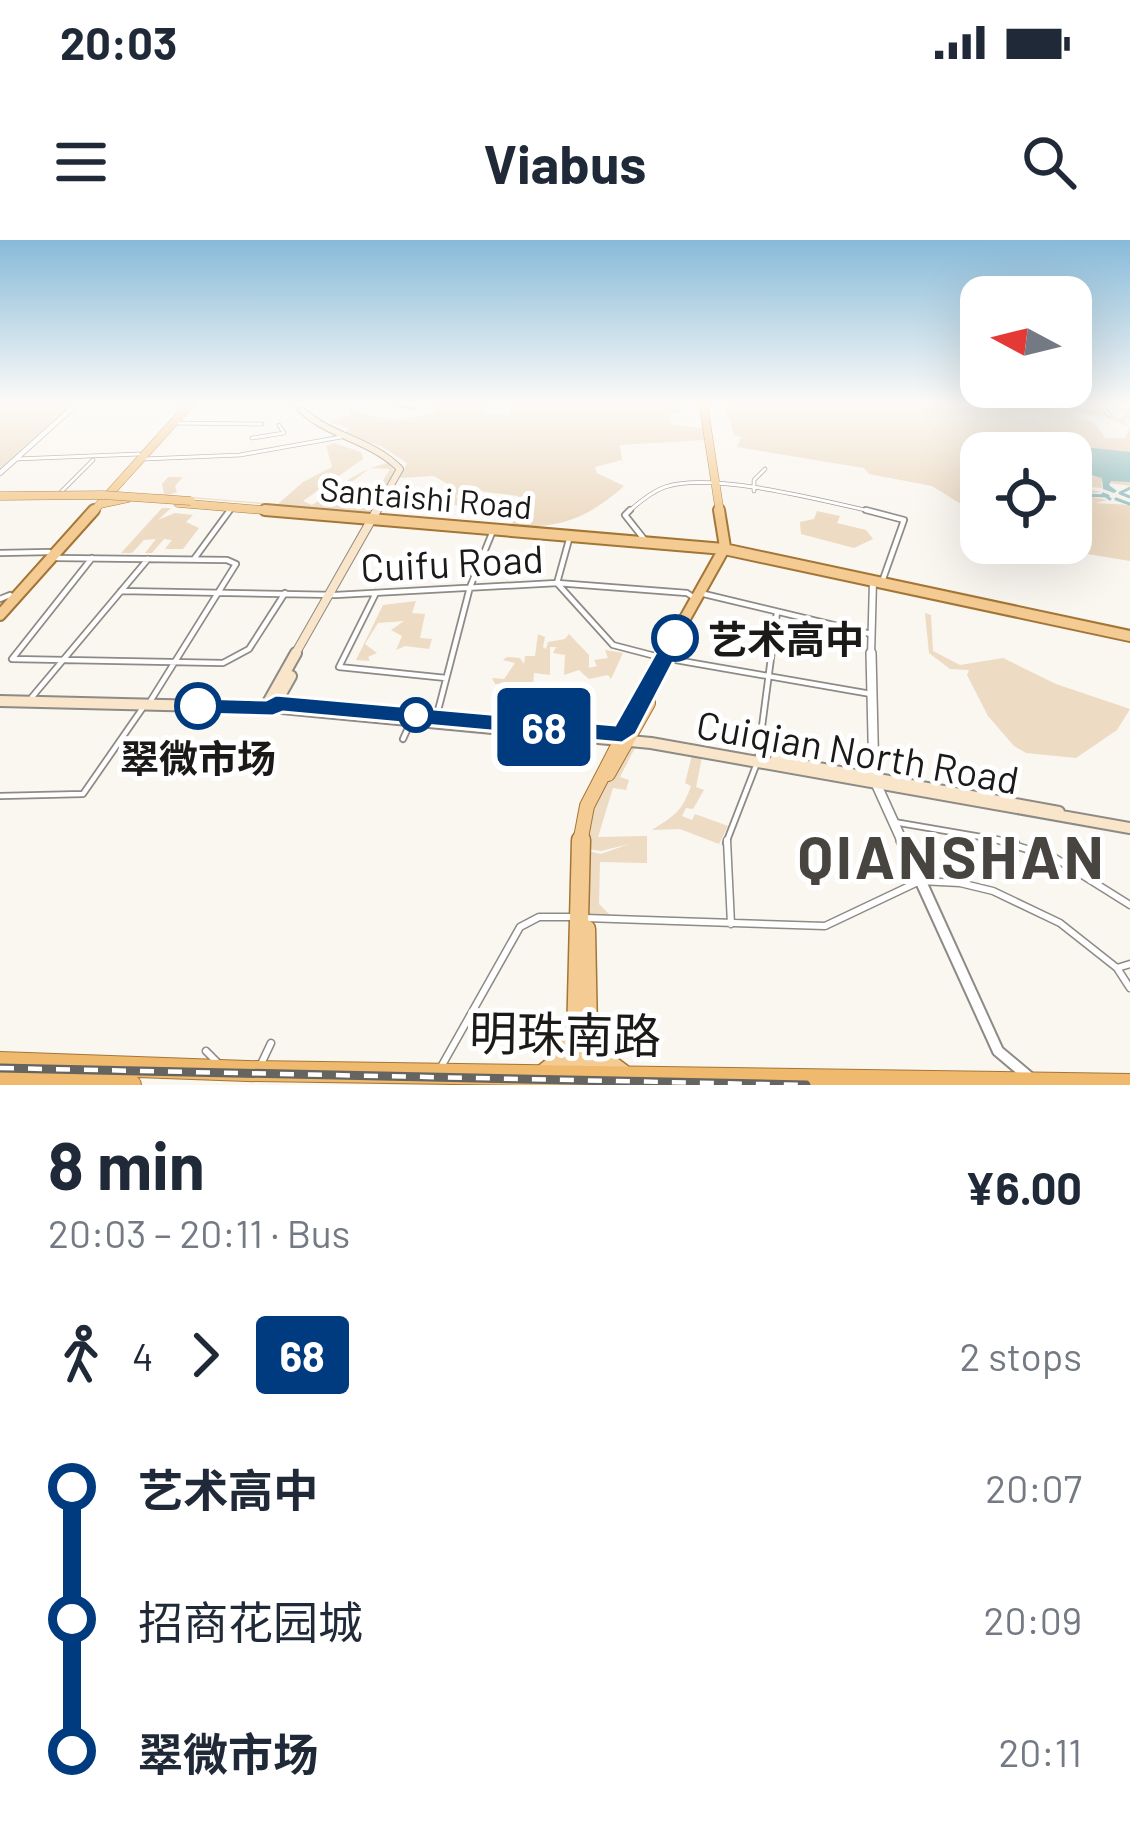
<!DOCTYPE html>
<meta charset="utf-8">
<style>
:root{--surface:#fff;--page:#f2f2f3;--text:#1f2937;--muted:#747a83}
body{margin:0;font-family:Barlow,"Noto Sans SC",sans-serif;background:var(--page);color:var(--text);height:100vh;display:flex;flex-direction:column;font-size:45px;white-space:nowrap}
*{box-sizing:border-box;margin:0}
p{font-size:39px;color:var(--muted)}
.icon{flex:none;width:66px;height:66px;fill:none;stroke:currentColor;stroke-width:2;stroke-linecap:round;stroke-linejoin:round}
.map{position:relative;height:845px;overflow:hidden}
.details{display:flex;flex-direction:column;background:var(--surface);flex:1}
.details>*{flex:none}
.badge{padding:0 24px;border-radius:9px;font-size:42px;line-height:78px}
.needle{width:78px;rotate:277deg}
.buttons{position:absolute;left:960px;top:36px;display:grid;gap:24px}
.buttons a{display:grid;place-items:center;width:132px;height:132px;border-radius:24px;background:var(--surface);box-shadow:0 12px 48px #0002;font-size:60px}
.map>.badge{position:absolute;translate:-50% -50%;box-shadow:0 0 0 6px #fff}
.legs{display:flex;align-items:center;gap:18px;height:132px;padding:0 48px;font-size:39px}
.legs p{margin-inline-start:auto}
.overview{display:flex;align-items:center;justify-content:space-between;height:204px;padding:0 48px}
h1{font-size:66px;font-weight:700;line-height:90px}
ul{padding:0 48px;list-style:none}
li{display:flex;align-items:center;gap:42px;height:132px;font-size:45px}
li i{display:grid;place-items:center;width:18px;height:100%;margin:0 15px;background:currentColor}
li i::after{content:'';width:30px;height:30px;margin:-15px;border:9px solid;border-radius:50%;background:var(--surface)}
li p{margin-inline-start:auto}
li:first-child i{background:linear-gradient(#0000 50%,currentColor 0)}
li:last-child i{background:linear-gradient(currentColor 50%,#0000 0)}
.status{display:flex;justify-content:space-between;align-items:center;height:84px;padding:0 60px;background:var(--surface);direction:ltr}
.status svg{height:33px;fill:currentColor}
header{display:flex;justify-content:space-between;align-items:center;height:156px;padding:0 48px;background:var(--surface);font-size:54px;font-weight:700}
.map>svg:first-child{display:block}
.green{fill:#eddbc4}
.water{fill:#96c2c3}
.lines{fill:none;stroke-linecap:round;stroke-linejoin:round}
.stream{stroke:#96c2c3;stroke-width:3}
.minor-far2-casing{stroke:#8e8a85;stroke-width:4.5}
.minor-far1-casing{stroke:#8e8a85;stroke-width:8}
.minor-casing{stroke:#8e8a85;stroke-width:9}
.tertiary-far3-casing{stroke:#8e8a85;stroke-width:6}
.tertiary-far2-casing{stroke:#8e8a85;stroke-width:9}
.tertiary-far1-casing{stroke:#8e8a85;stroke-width:12}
.tertiary-casing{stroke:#8e8a85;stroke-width:14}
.secondary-far2-casing{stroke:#8e8a85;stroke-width:8}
.secondary-far1-casing{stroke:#8e8a85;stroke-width:10}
.secondary-casing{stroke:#8e8a85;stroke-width:14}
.primary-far3-casing{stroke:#a37638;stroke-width:9}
.primary-far2-casing{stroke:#a37638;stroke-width:14}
.primary-far1-casing{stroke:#a37638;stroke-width:16}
.primary-casing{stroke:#a37638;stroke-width:21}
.trunk-casing{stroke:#a37638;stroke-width:22}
.minor-far2{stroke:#fff;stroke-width:3}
.minor-far1{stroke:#fff;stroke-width:4.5}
.minor{stroke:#fff;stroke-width:6}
.tertiary-far3{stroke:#fff;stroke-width:4.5}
.tertiary-far2{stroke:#fff;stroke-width:6}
.tertiary-far1{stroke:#fff;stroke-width:9}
.tertiary{stroke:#fff;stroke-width:10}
.secondary-far2{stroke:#f9e5c9;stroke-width:6}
.secondary-far1{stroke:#f9e5c9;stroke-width:8}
.secondary{stroke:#f9e5c9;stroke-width:10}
.primary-far3{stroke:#f4cb92;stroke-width:8}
.primary-far2{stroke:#f4cb92;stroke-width:10}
.primary-far1{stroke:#f4cb92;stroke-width:14}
.primary{stroke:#f4cb92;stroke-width:18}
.trunk{stroke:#f0ba6e;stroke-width:20}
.rail-casing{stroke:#666460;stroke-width:9}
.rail{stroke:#fff;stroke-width:4.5;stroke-dasharray:14;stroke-linecap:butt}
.primary-bridge-casing{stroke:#a37638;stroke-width:9;stroke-linecap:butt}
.primary-bridge{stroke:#f4cb92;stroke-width:8}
.line-1{fill:#003b80;stroke:#fff;stroke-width:3}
.stop-1-dot{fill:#fff;stroke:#003b80;stroke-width:6}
.labels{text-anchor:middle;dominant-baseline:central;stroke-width:10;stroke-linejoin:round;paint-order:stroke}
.far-street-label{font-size:33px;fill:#1b1a18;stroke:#fff}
.street-label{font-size:39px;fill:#1b1a18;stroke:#fff}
.stop-label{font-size:39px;font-weight:bold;fill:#1b1a18;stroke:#fff;text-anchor:start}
.near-street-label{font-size:48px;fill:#1b1a18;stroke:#fff}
.near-district-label{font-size:60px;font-weight:bold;letter-spacing:3px;fill:#484540;stroke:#fff}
</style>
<div class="status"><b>20:03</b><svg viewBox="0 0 49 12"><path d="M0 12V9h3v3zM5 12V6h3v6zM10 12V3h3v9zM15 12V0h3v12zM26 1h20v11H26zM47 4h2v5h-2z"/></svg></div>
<header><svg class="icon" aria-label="menu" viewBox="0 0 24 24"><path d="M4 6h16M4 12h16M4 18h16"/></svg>Viabus<svg class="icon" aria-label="search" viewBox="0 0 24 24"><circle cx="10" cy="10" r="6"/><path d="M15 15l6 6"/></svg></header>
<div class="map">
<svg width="1130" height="845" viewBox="0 0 1130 845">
<rect width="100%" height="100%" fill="#faf6f0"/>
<path class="green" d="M0,162H75L0,229Z
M415,162H489L484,174L509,175L511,162H682L680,173L670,174L672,184L705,189L706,200L620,205L622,220L595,227L597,233L624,246C587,279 559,289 511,286L518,272V256L471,250L456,256L468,266L461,268L442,258L453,247L434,236L400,238L407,223L381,206L342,194L350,189L329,182L350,175L348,167C378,182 403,182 433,173L434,168Z
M724,162H1039L1064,166L1062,162H1093L1107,177H1111L1105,170L1118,179L1125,175L1109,162L1130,172V180L1123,179L1130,187L1105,177L1070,173L1095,183L1105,198H1125L1130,188V246L1101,242L1102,248L1078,246L1101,252L1084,255L1107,260L1096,263L1130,265V321L1020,303H1071V213H981V267L961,264L932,246L869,234L864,228L737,207L741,197L734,196Z
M334,203L361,212L363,219L303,261L312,265C337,249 355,230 388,223L395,232L384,247H379L390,229L370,228L337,253H362L360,257L371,260L376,253L387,254L372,273L138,254H164L162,244L168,237H183L175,246L177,252L169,255L278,264L303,242L332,227L326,206Z
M162,268H171L158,280L175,273L193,275L186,282L199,288L183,309H165L172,300L164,299L152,313H145L156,299L144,300L132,313H121Z
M817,271L840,276L837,283L866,290L873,299L854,308L801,294L800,282L814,279Z
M416,361L412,373L425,374L420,398L432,399L429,409L405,406L396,410L402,396L391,390L404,381L378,383L365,404L377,413L368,417L370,421L356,420L383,365Z
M925,373L931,375L933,411L960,425L1003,418L1056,444L1130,469L1117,490L1076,518L1026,513L1014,506L988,476L967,435L969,430L950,429L929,413Z
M538,394L545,397L543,407L546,409L548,402L565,399L569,394L589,415V428L597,426L594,420L608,418L605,410L623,413L611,439L608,435L589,439L579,430L564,435L565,415L553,413L556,407H550V435L534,433L533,446L525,448L524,466L518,465L521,458L513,444H495L492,438L504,439L515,423L503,420L507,417L520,418L524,424L525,416H535Z
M630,502L637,504L620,537L629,540L626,550L613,548L598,597L647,596V623L600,622L599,664L611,676L587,675V611L601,614L629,604L601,611L587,609L595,565Z
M692,515L702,517L696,547L704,550L693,569L686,568L682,576L692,580L695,574L728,586L719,604L680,589L652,590C673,576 681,574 691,546L685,543Z"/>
<path class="water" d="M1074,206L1130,212V242L1111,241L1109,245L1117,251L1114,253L1103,249L1102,238L1071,229Z"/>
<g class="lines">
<path class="stream" d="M379,162L414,169
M1130,248L1120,253L1130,257
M1091,256L1086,255L1108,256
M1108,256L1103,254L1110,259
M1116,259L1130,264"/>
<g class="minor-far2-casing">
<path id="minor-far2" d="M1098,162L1109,175
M173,183L262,184
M252,198L284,193L279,185
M16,219L139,214
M144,219L240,215L341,197
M754,251V240L765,229
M59,254L93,220
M627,273C638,263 651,252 665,247C712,231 829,262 878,273"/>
</g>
<g class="minor-far1-casing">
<path id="minor-far1" d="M630,270L625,275L644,299
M866,270L904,280L883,339
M570,296L557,343L613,405L659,417
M0,313L49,312
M57,318L227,320L236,324L151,460
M92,318L12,419L223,423L249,409L285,353
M194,319L230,270
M121,351L336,355L557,343L687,353L696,359
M376,353L339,427L446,438
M704,354L871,394
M0,359L10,355
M670,419L871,454
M32,457L148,319
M435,482L470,347L492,293
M403,499L414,475
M758,517L777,372
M0,556L83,554L142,469
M894,582L1016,603
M726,603L757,523"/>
</g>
<g class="minor-casing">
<path id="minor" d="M727,600L731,684
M998,600L1055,618L1130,665
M585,678L825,686L920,641L960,643L993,651L1060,683L1117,728L1130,748
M1117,728L1130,724
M206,811L220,825
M262,822L271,803
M441,827L520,687L539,677H572"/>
</g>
<g class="tertiary-far3-casing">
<path id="tertiary-far3" d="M0,233L79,162"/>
</g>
<g class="tertiary-far2-casing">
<path id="tertiary-far2" d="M871,416L873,341"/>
</g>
<g class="tertiary-far1-casing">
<path id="tertiary-far1" d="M871,413L874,539L903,603"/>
</g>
<g class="tertiary-casing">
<path id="tertiary" d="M902,600L998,811L1029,837"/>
</g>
<g class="secondary-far2-casing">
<path id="secondary-far2" d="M294,162C323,197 369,197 400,229L375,273"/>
</g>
<g class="secondary-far1-casing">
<path id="secondary-far1" d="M294,416L377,270"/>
</g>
<g class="secondary-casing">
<path id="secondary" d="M0,461L282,468L651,503L1130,588
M265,468L296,413
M273,468L291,436
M775,520L1059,572"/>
</g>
<g class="primary-far3-casing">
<path id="primary-far3" d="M703,162L720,273
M178,263L300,273
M100,264L128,258
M92,273L192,162"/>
</g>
<g class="primary-far2-casing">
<path id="primary-far2" d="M265,270L724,309L1130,396
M0,375L94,270
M664,416L725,307L719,270"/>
</g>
<g class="primary-far1-casing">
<path id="primary-far1" d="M608,534L648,463
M580,603L587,566L666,413"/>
</g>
<g class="primary-casing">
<path id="primary" d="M586,689L589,842
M592,801L599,816L622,833
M544,833L564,817L572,802
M575,838L581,600"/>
</g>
<g class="trunk-casing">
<path id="trunk" d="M0,822L247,831L1130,844
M0,842L131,845"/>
</g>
<use href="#minor-far2" class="minor-far2"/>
<use href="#minor-far1" class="minor-far1"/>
<use href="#minor" class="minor"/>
<use href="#tertiary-far3" class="tertiary-far3"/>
<use href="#tertiary-far2" class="tertiary-far2"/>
<use href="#tertiary-far1" class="tertiary-far1"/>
<use href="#tertiary" class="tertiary"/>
<use href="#secondary-far2" class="secondary-far2"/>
<use href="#secondary-far1" class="secondary-far1"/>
<use href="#secondary" class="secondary"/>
<use href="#primary-far3" class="primary-far3"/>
<use href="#primary-far2" class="primary-far2"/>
<use href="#primary-far1" class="primary-far1"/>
<use href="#primary" class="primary"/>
<use href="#trunk" class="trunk"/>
<g class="rail-casing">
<path id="rail" d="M0,828L806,845"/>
</g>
<use href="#rail" class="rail"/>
<g class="primary-bridge-casing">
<path id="primary-bridge" d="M0,256L103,255L191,261"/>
</g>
<use href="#primary-bridge" class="primary-bridge"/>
</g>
<linearGradient id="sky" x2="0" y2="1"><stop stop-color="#87bad9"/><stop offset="0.58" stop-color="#fdfbf8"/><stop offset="1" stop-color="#fdfbf8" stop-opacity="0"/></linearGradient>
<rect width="1130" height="281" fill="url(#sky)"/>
<path class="line-1" d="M675,391L686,398L636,494L622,503L283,472L273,476L198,474L185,466L198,458L266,460L276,455L615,485L664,398Z"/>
<g class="stop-1-dot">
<circle cx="675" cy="398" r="21"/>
<circle cx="198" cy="466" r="21"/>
<circle cx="416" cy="475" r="15"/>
</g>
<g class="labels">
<g class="far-street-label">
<text transform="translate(426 257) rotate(5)">Santaishi Road</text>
</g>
<g class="street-label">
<text transform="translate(452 322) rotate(-3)">Cuifu Road</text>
<text transform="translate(858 511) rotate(10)">Cuiqian North Road</text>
</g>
<g class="stop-label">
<text x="708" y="398">艺术高中</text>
<text x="198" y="517" text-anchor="middle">翠微市场</text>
</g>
<g class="near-street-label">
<text transform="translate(565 793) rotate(1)">明珠南路</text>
</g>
<g class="near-district-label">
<text x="952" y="615">QIANSHAN</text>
</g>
</g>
</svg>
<div class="buttons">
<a><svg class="needle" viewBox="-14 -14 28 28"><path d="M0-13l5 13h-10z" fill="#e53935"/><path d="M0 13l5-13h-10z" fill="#747a83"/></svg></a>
<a><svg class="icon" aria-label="locate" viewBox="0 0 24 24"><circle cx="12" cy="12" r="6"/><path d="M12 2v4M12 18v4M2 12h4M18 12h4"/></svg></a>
</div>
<b class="badge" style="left:544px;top:487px;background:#003b80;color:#fff">68</b>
</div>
<section class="details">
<div class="overview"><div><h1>8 min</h1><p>20:03 – 20:11 · Bus</p></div><b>¥6.00</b></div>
<div class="legs"><svg class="icon" aria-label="walk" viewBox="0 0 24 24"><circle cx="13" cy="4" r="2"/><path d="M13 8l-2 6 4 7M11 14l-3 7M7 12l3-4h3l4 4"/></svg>4<svg class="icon" aria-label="forward" viewBox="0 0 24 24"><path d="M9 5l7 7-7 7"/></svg><b class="badge" style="background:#003b80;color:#fff">68</b><p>2 stops</p></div>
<ul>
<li><i style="color:#003b80"></i><b>艺术高中</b><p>20:07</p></li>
<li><i style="color:#003b80"></i><span>招商花园城</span><p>20:09</p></li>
<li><i style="color:#003b80"></i><b>翠微市场</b><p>20:11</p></li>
</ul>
</section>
